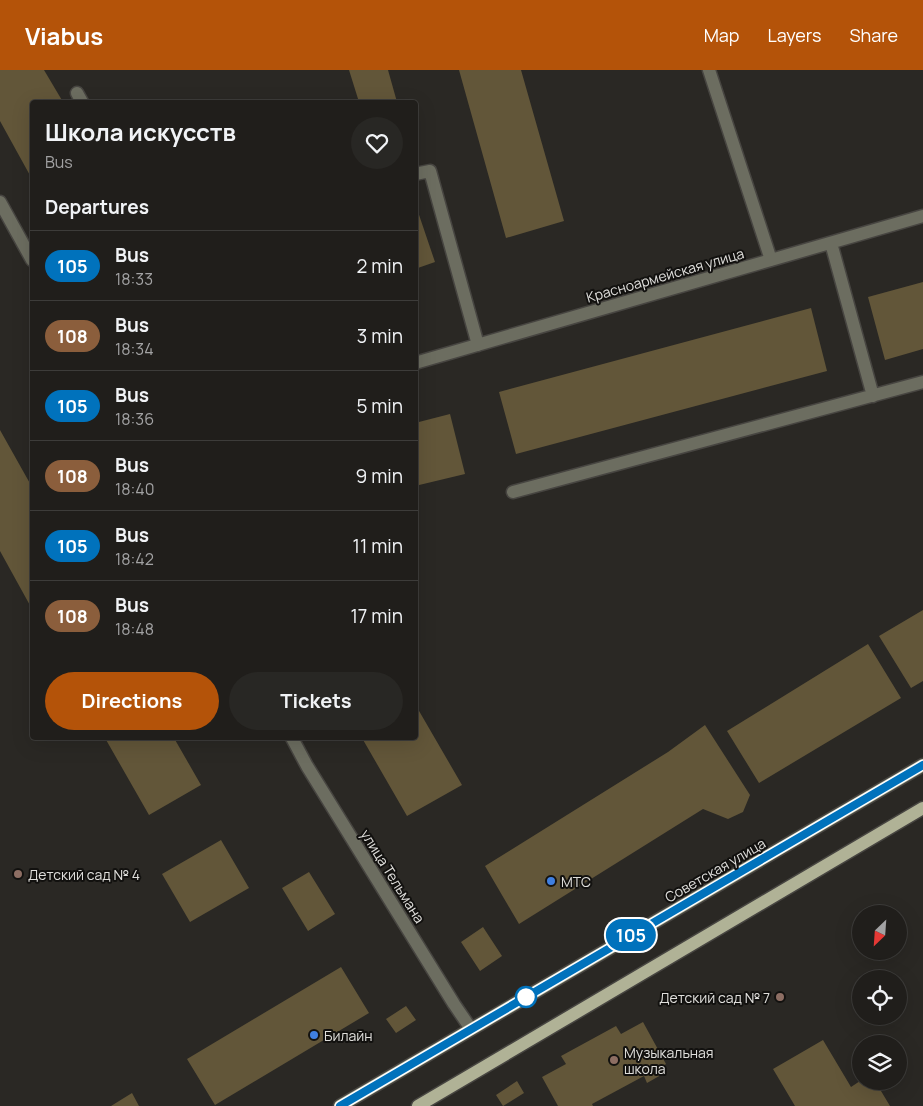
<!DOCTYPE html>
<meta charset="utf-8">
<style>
:root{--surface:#201e1b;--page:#282724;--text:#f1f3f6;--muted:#a2a2a3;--line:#3d3c3a;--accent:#b45309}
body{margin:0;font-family:Manrope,sans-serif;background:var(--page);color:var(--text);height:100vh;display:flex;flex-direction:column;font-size:19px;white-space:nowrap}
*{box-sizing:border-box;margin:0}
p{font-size:16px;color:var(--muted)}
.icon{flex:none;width:28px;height:28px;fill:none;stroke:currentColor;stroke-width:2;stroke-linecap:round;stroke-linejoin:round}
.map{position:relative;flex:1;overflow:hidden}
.sheet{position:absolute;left:30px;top:30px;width:388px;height:640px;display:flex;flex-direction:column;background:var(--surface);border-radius:5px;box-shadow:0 5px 20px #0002,0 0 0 1px var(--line)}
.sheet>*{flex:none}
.badge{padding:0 10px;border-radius:16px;font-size:18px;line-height:32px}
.needle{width:32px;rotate:205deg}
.fabs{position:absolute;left:852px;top:835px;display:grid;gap:10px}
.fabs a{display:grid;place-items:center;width:55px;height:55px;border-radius:50%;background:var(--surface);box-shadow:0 5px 20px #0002,0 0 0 1px var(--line);font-size:25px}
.map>.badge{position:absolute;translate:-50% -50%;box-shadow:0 0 0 2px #fff}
h2{padding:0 15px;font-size:19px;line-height:45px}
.round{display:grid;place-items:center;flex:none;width:52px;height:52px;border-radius:26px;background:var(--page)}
.headline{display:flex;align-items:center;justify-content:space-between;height:85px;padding:0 15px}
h1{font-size:24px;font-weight:700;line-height:38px}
.button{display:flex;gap:10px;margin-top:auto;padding:10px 15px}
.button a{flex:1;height:58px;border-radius:30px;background:var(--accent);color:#fff;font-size:20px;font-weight:700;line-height:58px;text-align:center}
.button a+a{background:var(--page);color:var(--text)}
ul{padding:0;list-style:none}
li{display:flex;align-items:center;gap:15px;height:70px;padding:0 15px;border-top:1px solid var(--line)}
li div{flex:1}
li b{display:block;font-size:19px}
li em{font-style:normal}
li .badge{min-width:55px;font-weight:700;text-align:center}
header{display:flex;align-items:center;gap:30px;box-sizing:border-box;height:70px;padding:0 25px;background:var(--accent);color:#fff}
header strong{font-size:24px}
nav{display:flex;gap:28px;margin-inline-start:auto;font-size:18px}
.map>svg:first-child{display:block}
.building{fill:#625639}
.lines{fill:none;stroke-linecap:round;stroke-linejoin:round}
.minor-casing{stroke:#474541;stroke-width:15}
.major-casing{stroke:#474541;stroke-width:15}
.minor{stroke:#6c6d60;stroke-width:12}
.major{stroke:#b0b296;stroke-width:12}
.line-casing{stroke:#fff;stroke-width:11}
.line{stroke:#0072bc;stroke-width:8}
.education-dot{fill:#8d6e63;stroke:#12110f;stroke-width:2}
.shop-dot{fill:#3f7fe0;stroke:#12110f;stroke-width:2}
.stop-dot{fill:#fff;stroke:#0072bc;stroke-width:2.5}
.labels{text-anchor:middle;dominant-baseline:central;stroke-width:4;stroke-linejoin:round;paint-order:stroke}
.street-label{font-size:14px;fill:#e0dfdc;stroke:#12110f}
.poi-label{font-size:14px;fill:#e0dfdc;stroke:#12110f;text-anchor:start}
</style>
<header>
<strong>Viabus</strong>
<nav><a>Map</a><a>Layers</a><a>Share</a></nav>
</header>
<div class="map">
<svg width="923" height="1036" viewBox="0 0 923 1036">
<rect width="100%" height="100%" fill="#2a2824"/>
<path class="building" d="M0,0H44L63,32H32V109L0,51Z
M349,0H388L397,32H359Z
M459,0H521L564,151L506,168Z
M415,133L435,192L415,199Z
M923,212V279L885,290L868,227Z
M811,238L827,301L516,384L499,322Z
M450,344L465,404L415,416V353Z
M0,360L32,417V539L0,481Z
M923,540V611L911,618L879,566Z
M868,574L901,628L759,713L727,661Z
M415,634L462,715L407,746L362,668H415Z
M705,655L750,725L743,742L728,749L703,739L519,854L485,796L668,682Z
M105,668H174L201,715L149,745Z
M221,770L249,818L190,852L162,804Z
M309,802L335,844L308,861L282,818Z
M483,857L502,886L480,901L461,872Z
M341,897L369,943L215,1035L187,989Z
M406,936L416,950L396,963L386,949Z
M643,952L666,994L658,999L661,1005L647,1013L644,1006L592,1034L593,1036H558L542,1007L566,994L561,986L616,956L621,964Z
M823,970L851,1017L860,1011H875L890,1036H795L773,999Z
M517,1011L524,1023L503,1036L496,1025Z
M132,1023L139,1036H111Z"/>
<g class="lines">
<g class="minor-casing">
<path id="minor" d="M709,0L771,190
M77,23L82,32
M415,104L430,101L478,275
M0,132L32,190
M831,173L873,326
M415,293L923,146
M513,422L923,312
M292,668L307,696L454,934L471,959"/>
</g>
<g class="major-casing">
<path id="major" d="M340,1036L923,695
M418,1036L923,738"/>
</g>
<use href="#minor" class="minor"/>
<use href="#major" class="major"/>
</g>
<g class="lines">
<g class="line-casing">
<path id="line" d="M340,1036L923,695"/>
</g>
<use href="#line" class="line"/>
</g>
<g class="education-dot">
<circle cx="18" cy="804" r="5"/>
<circle cx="780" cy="927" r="5"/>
<circle cx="614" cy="990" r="5"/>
</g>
<g class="shop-dot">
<circle cx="551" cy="811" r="5"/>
<circle cx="314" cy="965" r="5"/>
</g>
<circle class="stop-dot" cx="526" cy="927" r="10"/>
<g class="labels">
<g class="street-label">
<text transform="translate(665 205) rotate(-16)">Красноармейская улица</text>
<text transform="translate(715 800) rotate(-30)">Советская улица</text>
<text transform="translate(393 806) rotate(58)">улица Тельмана</text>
</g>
<g class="poi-label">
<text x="28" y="804">Детский сад № 4</text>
<text x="561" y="811">МТС</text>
<text x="770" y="927" text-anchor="end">Детский сад № 7</text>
<text x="324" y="965">Билайн</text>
<text x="624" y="982">Музыкальная<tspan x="624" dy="16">школа</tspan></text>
</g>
</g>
</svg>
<div class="fabs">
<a><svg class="needle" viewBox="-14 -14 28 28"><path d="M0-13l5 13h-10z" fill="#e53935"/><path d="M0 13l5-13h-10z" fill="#a2a2a3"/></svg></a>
<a><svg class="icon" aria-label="locate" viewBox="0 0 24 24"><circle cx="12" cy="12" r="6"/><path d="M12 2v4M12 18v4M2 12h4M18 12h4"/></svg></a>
<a><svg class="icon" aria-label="layers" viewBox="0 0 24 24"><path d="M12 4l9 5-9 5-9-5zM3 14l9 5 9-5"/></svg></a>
</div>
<b class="badge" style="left:631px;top:865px;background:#0072bc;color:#fff">105</b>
<section class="sheet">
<div class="headline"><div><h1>Школа искусств</h1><p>Bus</p></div><a class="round"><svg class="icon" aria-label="heart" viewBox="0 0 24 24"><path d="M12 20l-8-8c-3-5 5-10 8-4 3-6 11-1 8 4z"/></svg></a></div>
<h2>Departures</h2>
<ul>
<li><span class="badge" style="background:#0072bc;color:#fff">105</span><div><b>Bus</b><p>18:33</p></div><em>2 min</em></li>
<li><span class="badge" style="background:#8b5e3c;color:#fff">108</span><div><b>Bus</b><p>18:34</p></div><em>3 min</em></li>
<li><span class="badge" style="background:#0072bc;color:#fff">105</span><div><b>Bus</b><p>18:36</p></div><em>5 min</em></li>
<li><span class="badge" style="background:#8b5e3c;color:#fff">108</span><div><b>Bus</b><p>18:40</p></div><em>9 min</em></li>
<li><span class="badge" style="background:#0072bc;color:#fff">105</span><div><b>Bus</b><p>18:42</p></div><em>11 min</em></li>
<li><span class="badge" style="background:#8b5e3c;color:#fff">108</span><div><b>Bus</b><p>18:48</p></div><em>17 min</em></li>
</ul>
<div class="button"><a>Directions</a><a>Tickets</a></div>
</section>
</div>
